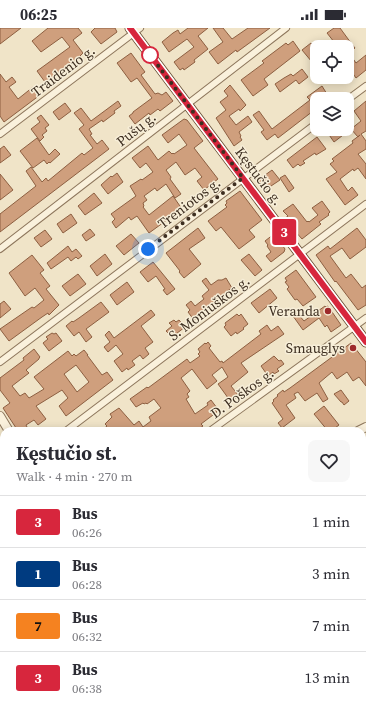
<!DOCTYPE html>
<meta charset="utf-8">
<style>
:root{--surface:#fff;--page:#f7f7f7;--text:#2b2b33;--muted:#7c7c81;--line:#e1e1e2}
body{margin:0;font-family:"Source Serif 4",serif;background:var(--page);color:var(--text);height:100vh;display:flex;flex-direction:column;font-size:15px;white-space:nowrap}
*{box-sizing:border-box;margin:0}
p{font-size:13px;color:var(--muted)}
.icon{flex:none;width:22px;height:22px;fill:none;stroke:currentColor;stroke-width:2;stroke-linecap:round;stroke-linejoin:round}
.map{position:relative;flex:1;overflow:hidden}
.details{position:absolute;left:0px;top:399px;width:366px;height:284px;display:flex;flex-direction:column;background:var(--surface);border-radius:12px 12px 0 0;box-shadow:0 2px 10px #0003}
.details>*{flex:none}
.badge{padding:0 8px;border-radius:3px;font-size:14px;line-height:26px}
.buttons{position:absolute;left:310px;top:12px;display:grid;gap:8px}
.buttons a{display:grid;place-items:center;width:44px;height:44px;border-radius:8px;background:var(--surface);box-shadow:0 2px 10px #0003;font-size:20px}
.you{position:absolute;width:20px;height:20px;margin:-10px;border:3px solid #fff;border-radius:50%;background:#1a73e8;box-shadow:0 0 0 6px #1a73e833}
.map>.badge{position:absolute;translate:-50% -50%;box-shadow:0 0 0 2px #fff}
.round{display:grid;place-items:center;flex:none;width:42px;height:42px;border-radius:8px;background:var(--page)}
.summary{display:flex;align-items:center;justify-content:space-between;height:68px;padding:0 16px}
h1{font-size:19px;font-weight:700;line-height:30px}
ul{padding:0;list-style:none}
li{display:flex;align-items:center;gap:12px;height:52px;padding:0 16px;border-top:1px solid var(--line)}
li div{flex:1}
li b{display:block;font-size:15px}
li em{font-style:normal}
li .badge{min-width:44px;font-weight:700;text-align:center}
.status{display:flex;justify-content:space-between;align-items:center;height:28px;padding:0 20px;background:var(--surface);direction:ltr}
.status svg{height:11px;fill:currentColor}
.map>svg:first-child{display:block}
.building{fill:#cf9f7d;stroke:#8d5f41;fill-rule:evenodd}
.lines{fill:none;stroke-linecap:round;stroke-linejoin:round}
.minor-casing{stroke:#8d765c;stroke-width:8}
.tertiary-casing{stroke:#8d765c;stroke-width:10}
.secondary-casing{stroke:#6f573f;stroke-width:11}
.minor{stroke:#faf1dc;stroke-width:6}
.tertiary{stroke:#faf1dc;stroke-width:8}
.secondary{stroke:#faf1dc;stroke-width:9}
.line-casing{stroke:#fff;stroke-width:9}
.line{stroke:#d7263d;stroke-width:6}
.walk{stroke:#3d2e20;stroke-width:4;stroke-dasharray:0 7.2}
.stop-dot{fill:#fff;stroke:#d7263d;stroke-width:2}
.poi-dot{fill:#9e2a2b;stroke:#f7eed8;stroke-width:1.5}
.labels{text-anchor:middle;dominant-baseline:central;stroke-width:3;stroke-linejoin:round;paint-order:stroke}
.street-label{font-size:14px;fill:#3d2e20;stroke:#f7eed8}
.poi-label{font-size:14px;fill:#3d2e20;stroke:#f7eed8;text-anchor:end}
</style>
<div class="status"><b>06:25</b><svg viewBox="0 0 49 12"><path d="M0 12V9h3v3zM5 12V6h3v6zM10 12V3h3v9zM15 12V0h3v12zM26 1h20v11H26zM47 4h2v5h-2z"/></svg></div>
<div class="map">
<svg width="366" height="683" viewBox="0 0 366 683">
<rect width="100%" height="100%" fill="#f0e4c8"/>
<path class="building" d="M0,0H21L0,16Z
M48,0H78L82,5L73,12L83,25L80,28L81,29L71,36L70,35L67,37L50,53L49,52L45,54L37,43L70,19L62,9L41,24L32,13Z
M95,0H115L117,4L101,16L91,4Z
M188,0H208L198,8L208,21L194,32L195,34L184,42L183,40L180,42L174,34L194,19L187,11L169,24L162,14L173,5L178,2L180,6Z
M213,0H223L232,11L248,0H270L237,24L236,22L218,36L209,24L223,14Z
M334,0H340L351,15L355,20L349,25L356,35L366,27V42L356,50L347,37V19H338L327,5Z
M293,13L300,23L264,51L268,57L253,68L241,52L264,35L262,33L286,15L288,17Z
M311,15L313,17L317,15V30L312,34L302,22Z
M131,25L145,44L141,47L155,66L158,65L162,67L166,64L173,73L160,83L158,81L150,87L149,85L135,96L129,88L133,85V84L152,70L137,50L131,54L117,35Z
M302,41L308,49L299,56L296,52L280,64L275,56L284,50L291,46L293,48Z
M0,46L6,54L12,49L16,54L9,59L18,71L33,59L40,67L4,94L0,88Z
M230,57L246,77L240,83L239,81L229,88L236,97L248,88L252,94L239,104L241,108L240,109L242,112L234,118L216,90L226,82L220,74L228,68L224,63Z
M322,58L330,71H317V80L278,110L275,106L267,112L261,104L264,102L253,87L259,83L272,101L310,72L307,69Z
M118,73L121,78L114,83L115,85L103,94L102,92L89,101L92,106L90,107L97,116L102,112L109,121L0,204V186L36,158L26,143L31,139L42,154L46,150L48,153L82,125L84,127L93,120L79,101L84,97L74,85L81,80L91,93Z
M366,73V103L361,106L366,113V121L358,126L366,136V151L358,140L354,143L353,141L340,151L348,163L352,159L358,167L345,177L326,151L337,144L330,136L334,133L332,131L353,115L352,113L360,107L358,109L351,101L361,93L354,83Z
M65,75L71,83L59,92L53,84Z
M41,87L49,97L45,100L47,103L42,107L44,109L40,113L31,101L40,94L37,90Z
M184,91L187,92L203,113L194,120L218,151L204,162L197,153L202,149L195,140L185,147L176,134L166,142L171,149L170,151L181,166L175,170L166,156L157,163L155,160L144,168L147,172L143,175L144,178L143,179L149,187L173,168L182,181L149,205L137,188L131,192L129,189L116,200L112,194L115,191L111,186L136,168L130,158L141,151L142,152L153,144L146,135L140,140L132,130L148,118L158,132L169,123L172,126L173,125L174,126L187,117L179,106L168,115L162,107Z
M325,101H351L334,114Z
M317,109L326,121L316,127L315,125L303,133L305,135L300,138L298,136L293,140L287,132Z
M37,110L49,127L55,121L60,126L50,135L49,134L47,136L44,132L33,140L20,123Z
M4,118L11,127L0,135V121Z
M272,142L280,152L265,162L257,153Z
M117,145L123,154L108,166L101,157L111,148L112,149Z
M0,146L13,162L0,172Z
M285,147L294,160L289,164L280,150Z
M240,163L262,192L249,202L255,209L239,221L221,199L216,203L208,193L227,179L225,177L227,175L226,173Z
M94,165L102,175L85,187L78,178Z
M322,173L330,184L328,186L329,187L319,194L321,196L302,211L294,202L293,203L284,191L288,188L283,183L293,176L307,194L308,193L309,194L318,187L312,180Z
M71,186L77,195L63,205L57,196Z
M198,200L205,210L189,221L201,236L184,250L179,244L180,243L166,225Z
M357,200L366,212V219L350,231L342,220L330,228L346,250L351,246L362,260L366,257V277L358,282L336,253L335,254L316,227L328,218L330,221Z
M90,201L95,207L86,213L82,207Z
M45,202L52,211L41,219L34,210Z
M131,206L139,215L124,227L116,218Z
M274,206L285,221L284,224L271,234L266,228L271,224L267,218L268,217L265,213Z
M68,218L72,224L76,221L82,228L78,231L76,229L71,233L68,229L51,241L47,235Z
M105,226L112,236L97,248L90,238Z
M249,226L262,242L255,248L241,232Z
M32,227L44,242L40,245L50,258L46,261L59,277L49,287L48,285L42,289L9,313L0,301L32,279L34,280L44,272L35,260L25,268L9,245Z
M153,234L175,261L167,267L163,262L165,261L156,248L148,254L140,244Z
M296,242L316,269L303,278L297,271L295,272L287,261L289,259L285,254L287,253L285,250Z
M78,246L86,256L70,268L62,258Z
M206,250L211,257L218,252H222L226,250L232,260L226,264L227,266L194,292L188,284L190,282L186,277L191,273L195,278L204,271L202,268L209,262L202,253Z
M127,254L134,264L117,277L110,267Z
M270,261L277,270L259,285L251,275Z
M4,273L11,281L0,290V276Z
M101,274L109,284L86,301L92,309L86,314L79,304L74,308L66,298L72,293L73,294L79,290Z
M325,278L326,279L328,278L341,297L331,304L327,297L325,299L319,290L303,302L293,288L297,285L304,293Z
M151,282L155,287L141,298L153,314L145,320L149,326L143,331L140,327L132,333L135,337L128,342L127,340L122,344L114,333L123,326L116,317L108,324L104,319L110,314L105,307L109,303L114,310Z
M237,286L239,288L241,286L248,296L243,300L244,301L237,306L236,304L231,308L224,299L226,297L225,295Z
M174,292L176,294L179,292L185,299L172,309L166,303L172,298L169,295Z
M267,297L271,303L278,298L284,306L241,335L248,344L231,358L239,368L231,374L218,356L228,349L222,339L212,347L217,353L207,361L192,341L181,350L190,363L187,366L189,369L186,371L195,386L208,377L207,375L211,372L217,380L215,381L217,384L201,396L203,398L196,403H109L106,398H107L105,396L112,389L110,386L119,380L134,397L139,393L143,399L151,393L149,389L161,380L154,371L147,376L146,375L144,376L143,375L136,379L130,371L147,359L148,360L187,331L190,335L200,328L198,326L200,324L198,321L205,315L206,316L208,314L211,318L209,320L220,334L222,333L223,335L261,306L259,303Z
M52,305L54,306L56,305L62,313L49,323L43,315L48,311L46,309Z
M351,315L366,334V358L359,349L353,353L347,344L337,351L332,344L319,355L328,371L323,374L317,365L305,373L298,364L294,366L296,370L286,377L295,390L282,400L278,395L283,391L272,375L274,373L273,372L278,368L277,367L283,362L284,364L290,360Z
M34,321L40,329L39,330V331L26,342L29,345L12,358L20,368L25,365L29,370L44,361L34,349L68,323L72,328L74,326L76,328L84,322L88,327H87L102,347L107,344L113,352L66,388L59,378L68,370L62,362L36,378L46,391L38,397L34,392L26,397L29,403H18L3,380L10,375L0,362V350L24,332L23,330ZM76,337L89,354L77,364L64,346Z
M274,328L279,333L281,332L284,336L277,341L279,343L274,346L273,344L268,348L261,338Z
M341,362L349,373L344,377L342,374H341L334,366Z
M324,378L339,397L331,403H328L314,386Z"/>
<g class="lines">
<g class="minor-casing">
<path id="minor" d="M347,72L366,58
M0,106L140,0
M0,221L286,0
M0,334L317,95
M66,403L366,176
M210,403L366,290
M0,452L4,449
M362,483L366,491
M0,563L4,570
M362,585L366,586
M24,683L28,679"/>
</g>
<g class="tertiary-casing">
<path id="tertiary" d="M0,388L9,403
M358,403L366,399
M0,656H4
M164,679L166,683"/>
</g>
<g class="secondary-casing">
<path id="secondary" d="M130,0L366,314"/>
</g>
<use href="#minor" class="minor"/>
<use href="#tertiary" class="tertiary"/>
<use href="#secondary" class="secondary"/>
</g>
<g class="lines">
<g class="line-casing">
<path id="line" d="M130,0L366,314"/>
</g>
<use href="#line" class="line"/>
<path class="walk" d="M148,221L243,150L150,27"/>
</g>
<circle class="stop-dot" cx="150" cy="27" r="8"/>
<g class="poi-dot">
<circle cx="328" cy="283" r="4"/>
<circle cx="353" cy="320" r="4"/>
</g>
<g class="labels">
<g class="street-label">
<text transform="translate(63 43) rotate(-37)">Traidenio g.</text>
<text transform="translate(136 101) rotate(-38)">Pušų g.</text>
<text transform="translate(259 148) rotate(53)">Kęstučio g.</text>
<text transform="translate(189 175) rotate(-37)">Treniotos g.</text>
<text transform="translate(209 280) rotate(-37)">S. Moniuškos g.</text>
<text transform="translate(242 365) rotate(-36)">D. Poškos g.</text>
</g>
<g class="poi-label">
<text x="320" y="283">Veranda</text>
<text x="345" y="320">Smauglys</text>
</g>
</g>
</svg>
<div class="buttons">
<a><svg class="icon" aria-label="locate" viewBox="0 0 24 24"><circle cx="12" cy="12" r="6"/><path d="M12 2v4M12 18v4M2 12h4M18 12h4"/></svg></a>
<a><svg class="icon" aria-label="layers" viewBox="0 0 24 24"><path d="M12 4l9 5-9 5-9-5zM3 14l9 5 9-5"/></svg></a>
</div>
<div class="you" style="left:148px;top:221px"></div>
<b class="badge" style="left:284px;top:204px;background:#d7263d;color:#fff">3</b>
<section class="details">
<div class="summary"><div><h1>Kęstučio st.</h1><p>Walk · 4 min · 270 m</p></div><a class="round"><svg class="icon" aria-label="heart" viewBox="0 0 24 24"><path d="M12 20l-8-8c-3-5 5-10 8-4 3-6 11-1 8 4z"/></svg></a></div>
<ul>
<li><span class="badge" style="background:#d7263d;color:#fff">3</span><div><b>Bus</b><p>06:26</p></div><em>1 min</em></li>
<li><span class="badge" style="background:#003b80;color:#fff">1</span><div><b>Bus</b><p>06:28</p></div><em>3 min</em></li>
<li><span class="badge" style="background:#f58220;color:#111">7</span><div><b>Bus</b><p>06:32</p></div><em>7 min</em></li>
<li><span class="badge" style="background:#d7263d;color:#fff">3</span><div><b>Bus</b><p>06:38</p></div><em>13 min</em></li>
</ul>
</section>
</div>
